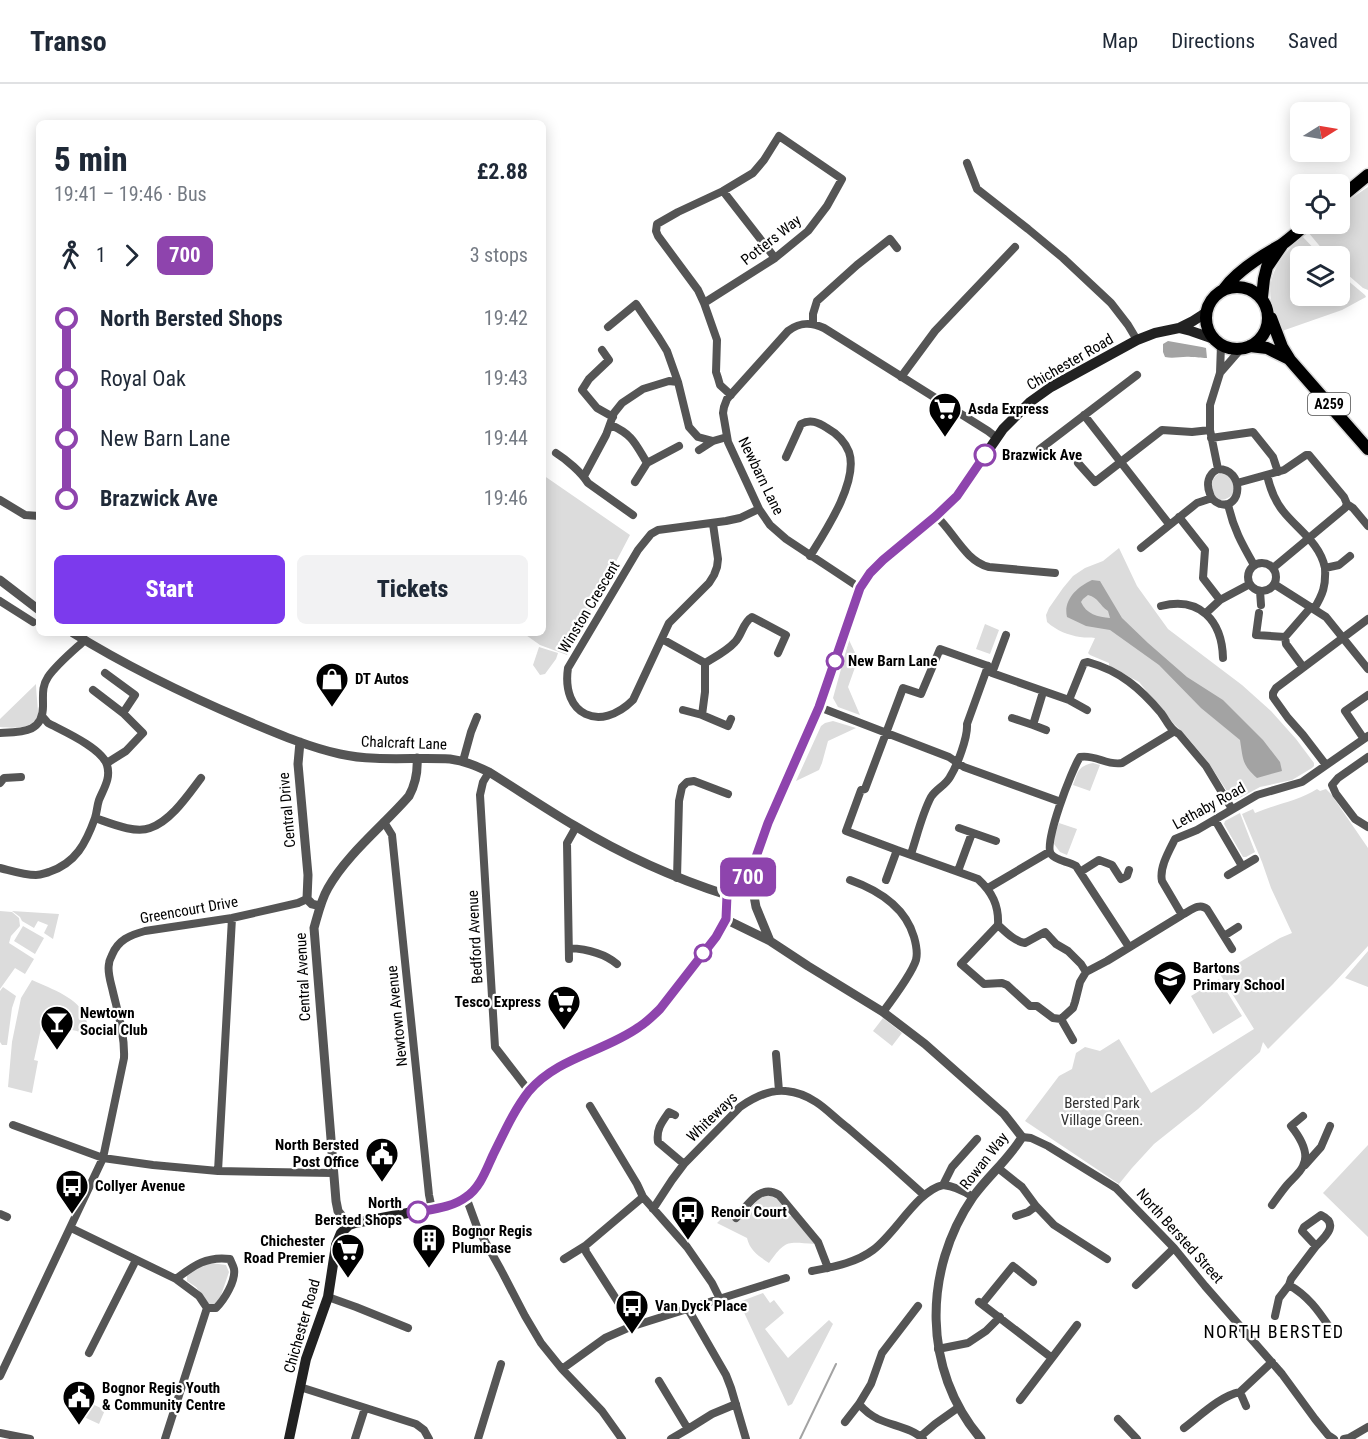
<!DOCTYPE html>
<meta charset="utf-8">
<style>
:root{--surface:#fff;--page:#f2f2f3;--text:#1f2937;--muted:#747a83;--line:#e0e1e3;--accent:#7c3aed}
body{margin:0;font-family:"Roboto Condensed",sans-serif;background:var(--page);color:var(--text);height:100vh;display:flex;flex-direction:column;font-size:22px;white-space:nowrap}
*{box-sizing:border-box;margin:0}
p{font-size:20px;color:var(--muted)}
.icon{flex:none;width:33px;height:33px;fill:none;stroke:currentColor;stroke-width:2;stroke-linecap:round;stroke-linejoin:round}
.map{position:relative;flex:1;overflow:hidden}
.drawer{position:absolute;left:36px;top:36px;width:510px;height:516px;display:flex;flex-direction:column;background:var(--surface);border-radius:9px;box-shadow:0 3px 15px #0003}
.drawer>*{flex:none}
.badge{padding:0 12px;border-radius:9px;font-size:21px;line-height:39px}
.needle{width:39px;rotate:79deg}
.tools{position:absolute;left:1290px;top:18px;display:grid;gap:12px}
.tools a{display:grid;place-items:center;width:60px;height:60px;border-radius:9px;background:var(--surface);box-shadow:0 3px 15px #0003;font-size:30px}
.map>.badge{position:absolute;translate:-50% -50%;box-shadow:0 0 0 3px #fff}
.legs{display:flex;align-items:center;gap:9px;height:66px;padding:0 18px;font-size:20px}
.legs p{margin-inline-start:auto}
.head{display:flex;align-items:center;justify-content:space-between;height:102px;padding:0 18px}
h1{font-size:33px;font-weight:800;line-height:45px}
.primary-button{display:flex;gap:12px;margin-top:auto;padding:12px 18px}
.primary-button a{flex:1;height:69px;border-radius:9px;background:var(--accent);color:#fff;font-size:24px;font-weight:800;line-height:69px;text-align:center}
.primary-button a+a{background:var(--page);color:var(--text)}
ul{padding:0 18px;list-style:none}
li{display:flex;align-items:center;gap:21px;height:60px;font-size:22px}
li i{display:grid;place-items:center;width:9px;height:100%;margin:0 8px;background:currentColor}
li i::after{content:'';width:15px;height:15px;margin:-8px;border:4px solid;border-radius:50%;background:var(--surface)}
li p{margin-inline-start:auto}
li:first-child i{background:linear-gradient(#0000 50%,currentColor 0)}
li:last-child i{background:linear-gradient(currentColor 50%,#0000 0)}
header{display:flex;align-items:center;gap:36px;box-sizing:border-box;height:84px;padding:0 30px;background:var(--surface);border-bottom:2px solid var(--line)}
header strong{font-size:28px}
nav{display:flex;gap:33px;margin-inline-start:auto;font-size:21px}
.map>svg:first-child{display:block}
.green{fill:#dcdcdc}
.water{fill:#a3a3a3;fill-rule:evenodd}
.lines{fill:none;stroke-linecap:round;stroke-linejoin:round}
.stream{stroke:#a3a3a3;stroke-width:2}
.trunk-casing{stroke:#dbdbdb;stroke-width:15}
.minor{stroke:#555;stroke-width:8}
.tertiary{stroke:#555;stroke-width:9}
.secondary{stroke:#222;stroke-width:10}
.trunk{stroke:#000;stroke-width:12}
.line-1-casing{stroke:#fff;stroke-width:14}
.line-1{stroke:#8e44ad;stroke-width:9}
.stop-1-dot{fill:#fff;stroke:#8e44ad;stroke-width:3}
.labels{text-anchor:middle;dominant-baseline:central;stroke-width:4.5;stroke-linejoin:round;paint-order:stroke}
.shield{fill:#fff;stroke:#4c4c4c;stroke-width:1.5}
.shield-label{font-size:14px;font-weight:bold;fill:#000}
.street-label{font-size:15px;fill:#000;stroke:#fff}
.poi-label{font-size:15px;font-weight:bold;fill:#000;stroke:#fff;text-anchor:start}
.stop-label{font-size:15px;font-weight:bold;fill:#000;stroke:#fff;text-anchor:start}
.park-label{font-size:15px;fill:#333;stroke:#fff}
.quarter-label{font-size:18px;letter-spacing:1.5px;fill:#000;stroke:#fff}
</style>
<header>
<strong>Transo</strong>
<nav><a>Map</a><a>Directions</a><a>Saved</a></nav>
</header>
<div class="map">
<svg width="1368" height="1355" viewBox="0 0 1368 1355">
<rect width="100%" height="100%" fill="#fff"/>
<path class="green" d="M1368,103V206L1363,204L1340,184V172H1328L1308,148L1317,140H1340V122Z
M1302,152L1321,172H1300V212H1340V190L1365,211L1366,213L1342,226L1282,247C1278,238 1273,227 1271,217C1266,189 1284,169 1302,152Z
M1223,388C1225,390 1229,392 1231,395C1240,406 1231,416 1219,416C1209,407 1208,393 1223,388Z
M543,391L630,451L567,571L540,561L523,549H543Z
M1119,464L1137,502L1168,545L1242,601L1271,627L1296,655L1314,679V682L1312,684L1292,696L1260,703L1236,716L1232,715L1208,678L1187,653L1174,640L1139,598L1109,582V579L1090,571L1088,569L1095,554C1090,553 1086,554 1080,553C1068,551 1057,547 1047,538L1046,531L1049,524L1063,504L1073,492L1085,484L1103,477Z
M985,540L999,546L990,570L976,565Z
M849,556L858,575L848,603L860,631L838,623L833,614Z
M539,563L558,569L556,575L545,590L540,591L533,581Z
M36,600C36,606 38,624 38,629C36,646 12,644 0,643V635Z
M833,637L856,644L828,657L822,679L819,686L796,697L821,642L825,639Z
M1093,679L1100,681L1090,707L1073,701C1078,688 1078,682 1093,679Z
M1317,705L1320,707L1326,705L1331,710L1368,764V862L1333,900L1268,965L1263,958L1260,968L1198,1025L1154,1060L1132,1084L1119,1100L1025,1037L1059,992L1072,985L1076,969L1085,963L1100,967L1119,955L1151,1009L1254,945L1220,890L1280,854L1292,849L1271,804L1262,778L1242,730L1253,725L1255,729C1276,720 1298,717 1317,705Z
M1240,729L1255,768L1246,773H1243L1224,740L1225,737Z
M1059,739L1077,745L1067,771L1060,768L1054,760L1055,749Z
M0,827L12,828L19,834L20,842L11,852L9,859L34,875L25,890L15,884L0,905Z
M12,827L59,830L53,855L44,849L48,841L38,837L34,844L22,837L20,833Z
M23,842L44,854L35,870L14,857Z
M1368,867V903L1345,894Z
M1219,895L1242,932L1213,950L1191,912Z
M32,896C58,908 93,918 87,953L77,947L42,940L34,976L38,977L32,1009L8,1003L12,958L21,914Z
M3,903L16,912L12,924L7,961H2L0,958V907Z
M883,934L902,949L892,962L873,947Z
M1368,1061V1153L1323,1109Z
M762,1111L776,1112L784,1121V1126L781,1130L782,1133L792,1132L815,1160C787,1158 786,1155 769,1179C759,1172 750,1167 747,1154L717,1139L727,1129L737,1138L742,1132L747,1135L751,1130L750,1125Z
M211,1179L226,1181L229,1188L219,1217L215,1220H209L196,1203L187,1197V1191L194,1184Z
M763,1209L770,1219L774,1216L784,1229L765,1245L788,1274L829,1236L833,1240L792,1320L788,1322L739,1218Z
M75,1312L105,1326L99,1340L69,1326Z"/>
<path class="water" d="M1168,257L1202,263L1206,264L1207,274C1200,274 1197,273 1191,273C1182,272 1174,275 1165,273L1163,268V260Z
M1092,496L1100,497L1122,534L1148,559L1187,593L1223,616L1263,656L1280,678L1282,687L1257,694C1242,681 1243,675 1240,656L1201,624L1159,581L1110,546L1086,542L1067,533C1063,516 1077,503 1092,496ZM1088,511C1099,514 1099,521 1108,527L1110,534C1098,533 1086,530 1081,518L1083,515Z"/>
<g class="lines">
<path class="stream" d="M800,1355L836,1280"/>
<g class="trunk-casing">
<path id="trunk" d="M1340,114L1368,91
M1206 234a31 31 0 1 1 62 0a31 31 0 1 1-62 0Z
M1224,205C1238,186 1261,172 1281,161C1290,155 1299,146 1307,140
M1262,213L1264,195L1267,183L1282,161
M1271,234L1282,263L1290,276L1368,365
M1250,262L1267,264L1289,275"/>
</g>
<path class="minor" d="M967,79L977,105L1028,145L1063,174L1111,219L1128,241L1137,256
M723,107L775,174
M704,219L775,174L808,147L827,122L842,95L779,52L764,76L753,89L723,107L678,128L657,140L656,147L658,152L698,206L704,219L717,256L716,288L718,294L720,301L731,311
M813,239V230L817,217L857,181L890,155L897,164
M608,243L636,220L659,254L667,267L678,298
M602,266L609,276L589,295L582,306L597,324L613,333
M1220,289L1240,266
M901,293L935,247L1015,163
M1084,331L1169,440
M611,341C633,351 635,359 647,379L679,362
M1211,354L1253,348L1273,373L1278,388
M1043,363L1049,370
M1040,365L1137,291
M699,366L713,357L727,353
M556,369C567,376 581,388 588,399L633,431
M786,373L801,340C810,335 818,338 827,344C836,349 845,358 849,368C859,397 825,448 810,472
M1078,379L1095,398L1162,346L1192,348L1210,346
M1218,385L1210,346V321L1220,289L1221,261
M1218,385C1245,385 1242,426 1220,420C1215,418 1211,415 1210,410C1206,400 1208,390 1218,385Z
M1267,391C1270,404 1274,416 1283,427C1298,446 1320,459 1325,484L1339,481L1350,472
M584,392L606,351L614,329L622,319L643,305L669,297L678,298L689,343L698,353L713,357
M635,398L647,379
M1237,399L1284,386L1306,371H1309L1344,413L1347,420L1345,424L1273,484
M0,416L25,431L39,432
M1228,420C1233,444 1242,460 1254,481
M1347,420L1353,424L1368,442
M936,432C954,448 965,477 989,483L1055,489
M1179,433L1205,466L1203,494L1220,516
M713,440L718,475L717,483L714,491L709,499L669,539L633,616C600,649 561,631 568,584L638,466L651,450L658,446L726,437L740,434L759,425
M1141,464L1197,419L1212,414
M1248 493a14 14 0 1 1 28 0a14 14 0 1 1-28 0Z
M1274,500L1326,533L1368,585
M860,504L786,455L770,441L759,425L728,358L723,329L724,323L727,315L788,247C800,238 811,238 824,244L988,347L997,354
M1260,507L1261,521
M0,517L33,538
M1161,522C1200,512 1222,537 1223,574
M1314,525C1323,510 1326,502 1325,484
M1206,529L1220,516L1250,500
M1259,529L1256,551L1285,553L1311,523
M1285,553L1286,560L1303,583
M662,555L705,579V608L702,631
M705,579C715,573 727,567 735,558C742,551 743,538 752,533L786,551L778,569
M988,582L992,589L1069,616L1087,626
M105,589L135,611L123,629
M992,589L1006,551
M93,606L123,629L143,649L126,667L107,679
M1043,608L1033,641L1046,646
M1069,616L1084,579L1088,578C1120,587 1140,604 1161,629C1167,637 1170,646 1179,650L1206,682L1232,725
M819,623L949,673L964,683L1061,718
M683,626L702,631L728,642L731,635
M1012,634L1033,641
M0,649C22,648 44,649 43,620C43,610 42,602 48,593C57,580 73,567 85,556
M1364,655L1345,627L1368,611
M1368,673L1338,694L1332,701L1336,710L1355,735L1368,743
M463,677L471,648L477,633
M1326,681L1303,651L1288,634L1273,613V609L1276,604L1368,535
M489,688L483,698L480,711L495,963L529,1007
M0,699L4,694L21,693
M95,734C110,739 135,750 150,744C171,737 188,711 201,694
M1215,736L1242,782
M384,738L392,751L429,1111L432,1125
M959,744L996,757
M897,766L978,795C992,808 999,821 998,841L961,880L984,900L1002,899L1007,901L1030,922H1037L1053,934L1061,935L1073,924L1075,918L1080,898L1086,888L1081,880L1068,867L1056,860L1045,848L1025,859C1014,857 1006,848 998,841
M911,770C917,752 922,730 931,713C936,705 946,701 950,693C957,682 968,653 967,640L988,582
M0,784C12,787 24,791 36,791C41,791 45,789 49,788C76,779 86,759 95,734C97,728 97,722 99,716C104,704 111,694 107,681C102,664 63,647 48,639L42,632
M958,787L972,749
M1080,788L1099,776L1112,781L1121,795L1127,792L1129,786
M1228,791L1255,775
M677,794L679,717L682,703L687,698L694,697L728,710
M850,796C878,806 905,822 914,853C916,860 918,868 916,876C912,889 892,916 883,928
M886,796L897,766L846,747L861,706L865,705L903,604L921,610L940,565L988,582
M988,804L1049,768
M1182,831C1190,827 1199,818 1207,825L1232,865
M1224,852L1238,843
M1129,863L1076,782C1068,777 1056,777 1051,770C1043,760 1072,685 1080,673C1095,670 1107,682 1122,679L1173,648
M569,864C586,865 604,869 617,880
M569,875L567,759L576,743
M1086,888L1107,877L1182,831L1162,797C1159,784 1169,767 1175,755L1197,746L1257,711L1302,698L1368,652
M1061,935L1073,956
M776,970L779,1007
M590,1022L637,1100L643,1113L687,1163L712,1199L720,1215
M675,1031L669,1028C662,1038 656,1045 658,1058L684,1080
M13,1041L103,1074L153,1081L218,1087L333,1089
M1022,1053L1031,1054L1048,1062L1116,1104L1174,1164L1205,1202L1282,1290L1315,1335L1328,1351L1334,1355
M1305,1081L1321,1063L1330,1042
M998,1084L1022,1103L1036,1122L1054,1141L1107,1175
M218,1087L232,834
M943,1101C954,1102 964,1107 973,1113
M466,1113L477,1143L501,1186L525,1232L541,1259L562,1285L602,1327L622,1355
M1272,1121C1277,1114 1282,1107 1287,1101C1292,1095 1300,1089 1303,1082C1310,1069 1299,1052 1291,1042L1303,1032
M653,1125L672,1096L684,1080L740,1023C753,1014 769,1005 786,1007C797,1008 807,1012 816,1018C827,1025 837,1036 848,1044C874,1066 899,1088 924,1111
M0,1130L7,1133
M1016,1132L1028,1128L1036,1122
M736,1134C748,1121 760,1099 779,1111L818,1158L828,1184
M71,1144L176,1195L199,1212L207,1224L165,1355
M564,1175L585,1162
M812,1187C832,1183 856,1179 873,1166C896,1149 917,1107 943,1101L952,1083L977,1055
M176,1195C194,1181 207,1172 230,1175C231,1178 233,1181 234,1185C236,1197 224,1216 216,1224H207
M1136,1201L1174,1164
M1289,1201L1291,1195L1316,1162L1302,1147L1304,1143L1321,1131C1340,1140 1325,1153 1316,1162
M328,1213L356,1223L408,1244
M979,1218L1052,1274
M982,1220L1013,1182L1033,1198
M688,1225L726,1291L731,1304L746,1355
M1275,1232L1279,1214L1289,1201C1308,1212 1318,1226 1330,1244
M630,1243L620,1221L586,1168L585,1162L643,1113
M938,1265L968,1259L986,1247L1000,1233
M89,1269L136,1176
M562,1285L605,1254L630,1243L786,1194
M0,1292L103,1074L124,974C125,952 118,929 113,908C111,899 107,888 109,880C109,876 111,874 112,871C118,856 130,851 145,847L232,834L298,819L307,815
M659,1297L688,1345L712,1330L736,1320
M300,1303L416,1340L424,1346L429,1355
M1020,1316L1077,1241
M859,1320C865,1327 870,1331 878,1335C893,1342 912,1344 923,1355
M1246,1322L1240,1308L1272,1278
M1118,1335L1137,1355
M845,1338L859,1320L871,1300L882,1269L918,1222
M1184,1344C1200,1332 1220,1312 1240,1308
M0,1349L30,1355
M921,1352L935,1340L959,1323
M355,1355L365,1324
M478,1355L501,1280
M671,1355L688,1345
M1344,1355L1349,1354L1368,1343"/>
<path class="tertiary" d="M0,496L39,526
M73,549C128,583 186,611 245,636C276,649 308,663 340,670C376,678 414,673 450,675C465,677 476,682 489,688C518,706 546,725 575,742C623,771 674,794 727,811
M300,658L298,680L308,791L307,815L312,820L320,822
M750,790L756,823L770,857
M725,835L770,857L808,882L883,928L925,960L1004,1030L1022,1053C1009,1075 988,1092 973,1113C923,1186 922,1286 981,1355
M349,1141L338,1127L336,1117L314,844C318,830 321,816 328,804C347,770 384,741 409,712C416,699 418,688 417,674"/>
<path class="secondary" d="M1179,244L1191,247L1214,255
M289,1355L306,1275L328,1213L336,1161L341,1149L349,1141L355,1139L450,1121L466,1113L478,1102L517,1024L529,1007L539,997L558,983L637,945L650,936L660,925L716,853L725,835L727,811L734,808L741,802L750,790L768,739L806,653L819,623L860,504L870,489L883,476L936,432L957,412L1003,345L1030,318L1051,303L1137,256L1155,249L1179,244L1193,237L1207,228"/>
<use href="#trunk" class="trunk"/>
</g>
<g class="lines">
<g class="line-1-casing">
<path id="line-1" d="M418,1128C434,1125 453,1123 466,1113C480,1104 486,1086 493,1071C504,1049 514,1026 529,1007C558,973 604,968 639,943C647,938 653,932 660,925L716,853L726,835L727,811L734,808L741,802L750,790L768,739L819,623L860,504L870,489L883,476L936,432L957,412L985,371"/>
</g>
<use href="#line-1" class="line-1"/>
</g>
<defs>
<g id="supermarket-pin" transform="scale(1.725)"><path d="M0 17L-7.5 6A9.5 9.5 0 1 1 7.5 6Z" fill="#000" stroke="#fff"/><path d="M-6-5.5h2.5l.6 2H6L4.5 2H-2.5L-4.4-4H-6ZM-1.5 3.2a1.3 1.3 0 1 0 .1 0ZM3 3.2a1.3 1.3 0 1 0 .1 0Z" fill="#fff"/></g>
<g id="shop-pin" transform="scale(1.725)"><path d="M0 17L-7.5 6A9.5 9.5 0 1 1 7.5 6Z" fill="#000" stroke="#fff"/><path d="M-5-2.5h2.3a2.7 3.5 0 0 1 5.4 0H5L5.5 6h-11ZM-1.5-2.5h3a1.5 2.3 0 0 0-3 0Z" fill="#fff"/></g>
<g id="school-pin" transform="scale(1.725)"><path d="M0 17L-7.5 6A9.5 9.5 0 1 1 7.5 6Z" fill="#000" stroke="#fff"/><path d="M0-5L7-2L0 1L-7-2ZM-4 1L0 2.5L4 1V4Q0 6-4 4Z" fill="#fff"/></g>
<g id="bar-pin" transform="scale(1.725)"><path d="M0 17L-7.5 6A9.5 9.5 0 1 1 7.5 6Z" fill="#000" stroke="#fff"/><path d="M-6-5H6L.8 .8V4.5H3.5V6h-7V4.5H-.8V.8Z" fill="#fff"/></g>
<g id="civic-pin" transform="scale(1.725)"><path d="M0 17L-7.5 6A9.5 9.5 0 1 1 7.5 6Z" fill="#000" stroke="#fff"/><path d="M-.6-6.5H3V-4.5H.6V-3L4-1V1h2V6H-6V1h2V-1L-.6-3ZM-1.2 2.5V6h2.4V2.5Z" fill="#fff"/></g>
<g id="bus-pin" transform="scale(1.725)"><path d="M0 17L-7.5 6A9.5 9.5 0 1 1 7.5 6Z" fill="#000" stroke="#fff"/><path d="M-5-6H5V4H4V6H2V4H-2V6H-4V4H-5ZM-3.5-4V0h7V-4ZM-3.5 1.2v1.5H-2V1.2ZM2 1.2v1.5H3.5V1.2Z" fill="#fff"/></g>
<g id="building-pin" transform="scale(1.725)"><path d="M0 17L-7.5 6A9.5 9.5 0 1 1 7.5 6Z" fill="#000" stroke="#fff"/><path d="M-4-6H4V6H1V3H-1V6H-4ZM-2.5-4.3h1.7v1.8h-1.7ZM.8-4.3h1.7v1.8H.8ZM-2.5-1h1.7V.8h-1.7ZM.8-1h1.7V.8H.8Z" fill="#fff"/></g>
</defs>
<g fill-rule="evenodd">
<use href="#supermarket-pin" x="945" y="325"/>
<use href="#shop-pin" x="332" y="595"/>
<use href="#school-pin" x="1170" y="893"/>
<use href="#supermarket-pin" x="564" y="918"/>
<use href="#bar-pin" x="57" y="938"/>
<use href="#civic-pin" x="382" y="1070"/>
<use href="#bus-pin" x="72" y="1102"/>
<use href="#bus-pin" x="688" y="1128"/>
<use href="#building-pin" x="429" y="1156"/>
<use href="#supermarket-pin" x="348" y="1166"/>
<use href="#bus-pin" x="632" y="1222"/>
<use href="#civic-pin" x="79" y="1313"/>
</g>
<g class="stop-1-dot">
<circle cx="985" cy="371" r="10"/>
<circle cx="835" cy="577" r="8"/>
<circle cx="703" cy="869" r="8"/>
<circle cx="418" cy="1128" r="10"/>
</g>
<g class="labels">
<rect class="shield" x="1308" y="309" width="42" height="22" rx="4.5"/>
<g class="shield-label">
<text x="1329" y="320">A259</text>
</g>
<g class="street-label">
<text transform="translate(771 156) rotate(-38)">Potters Way</text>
<text transform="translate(1070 278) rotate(-30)">Chichester Road</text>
<text transform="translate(761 392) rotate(64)">Newbarn Lane</text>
<text transform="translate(589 523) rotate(-59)">Winston Crescent</text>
<text transform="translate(404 659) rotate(2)">Chalcraft Lane</text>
<text transform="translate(1209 722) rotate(-29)">Lethaby Road</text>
<text transform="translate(287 726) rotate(-95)">Central Drive</text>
<text transform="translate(189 826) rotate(-10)">Greencourt Drive</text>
<text transform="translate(475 853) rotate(-93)">Bedford Avenue</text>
<text transform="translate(303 893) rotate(-93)">Central Avenue</text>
<text transform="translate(397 932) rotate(-96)">Newtown Avenue</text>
<text transform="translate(712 1033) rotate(-44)">Whiteways</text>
<text transform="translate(984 1077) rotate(-52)">Rowan Way</text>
<text transform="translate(1180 1152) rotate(48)">North Bersted Street</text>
<text transform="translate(302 1242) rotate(-74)">Chichester Road</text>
</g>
<g class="poi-label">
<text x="968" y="325">Asda Express</text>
<text x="355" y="595">DT Autos</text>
<text x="1193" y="884">Bartons<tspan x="1193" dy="17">Primary School</tspan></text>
<text x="541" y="918" text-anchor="end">Tesco Express</text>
<text x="80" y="929">Newtown<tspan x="80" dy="17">Social Club</tspan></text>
<text x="359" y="1061" text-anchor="end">North Bersted<tspan x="359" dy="17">Post Office</tspan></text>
<text x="95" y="1102">Collyer Avenue</text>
<text x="711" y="1128">Renoir Court</text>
<text x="452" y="1147">Bognor Regis<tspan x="452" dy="17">Plumbase</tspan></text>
<text x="325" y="1157" text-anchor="end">Chichester<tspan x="325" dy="17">Road Premier</tspan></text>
<text x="655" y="1222">Van Dyck Place</text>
<text x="102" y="1304">Bognor Regis Youth<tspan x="102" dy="17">&amp; Community Centre</tspan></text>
</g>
<g class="stop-label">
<text x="1002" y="371">Brazwick Ave</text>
<text x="848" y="577">New Barn Lane</text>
<text x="402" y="1119" text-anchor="end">North<tspan x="402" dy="17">Bersted Shops</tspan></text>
</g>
<g class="park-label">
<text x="1102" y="1019">Bersted Park<tspan x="1102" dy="17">Village Green.</tspan></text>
</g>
<g class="quarter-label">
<text x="1274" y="1247">NORTH BERSTED</text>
</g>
</g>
</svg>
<div class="tools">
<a><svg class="needle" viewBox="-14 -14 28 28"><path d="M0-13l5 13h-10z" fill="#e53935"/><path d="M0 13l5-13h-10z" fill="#747a83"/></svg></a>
<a><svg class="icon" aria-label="locate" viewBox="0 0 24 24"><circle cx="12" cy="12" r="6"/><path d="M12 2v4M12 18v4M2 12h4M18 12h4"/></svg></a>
<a><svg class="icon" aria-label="layers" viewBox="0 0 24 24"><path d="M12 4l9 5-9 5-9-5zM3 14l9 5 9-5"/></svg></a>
</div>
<b class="badge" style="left:748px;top:793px;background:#8e44ad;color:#fff">700</b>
<section class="drawer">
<div class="head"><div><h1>5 min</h1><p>19:41 – 19:46 · Bus</p></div><b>£2.88</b></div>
<div class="legs"><svg class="icon" aria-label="walk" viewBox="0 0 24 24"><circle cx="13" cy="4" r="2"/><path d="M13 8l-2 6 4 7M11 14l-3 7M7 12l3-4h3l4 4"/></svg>1<svg class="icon" aria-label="forward" viewBox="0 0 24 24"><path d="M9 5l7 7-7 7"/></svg><b class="badge" style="background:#8e44ad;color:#fff">700</b><p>3 stops</p></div>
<ul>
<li><i style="color:#8e44ad"></i><b>North Bersted Shops</b><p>19:42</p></li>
<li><i style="color:#8e44ad"></i><span>Royal Oak</span><p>19:43</p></li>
<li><i style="color:#8e44ad"></i><span>New Barn Lane</span><p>19:44</p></li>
<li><i style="color:#8e44ad"></i><b>Brazwick Ave</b><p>19:46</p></li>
</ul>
<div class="primary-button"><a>Start</a><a>Tickets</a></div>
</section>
</div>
